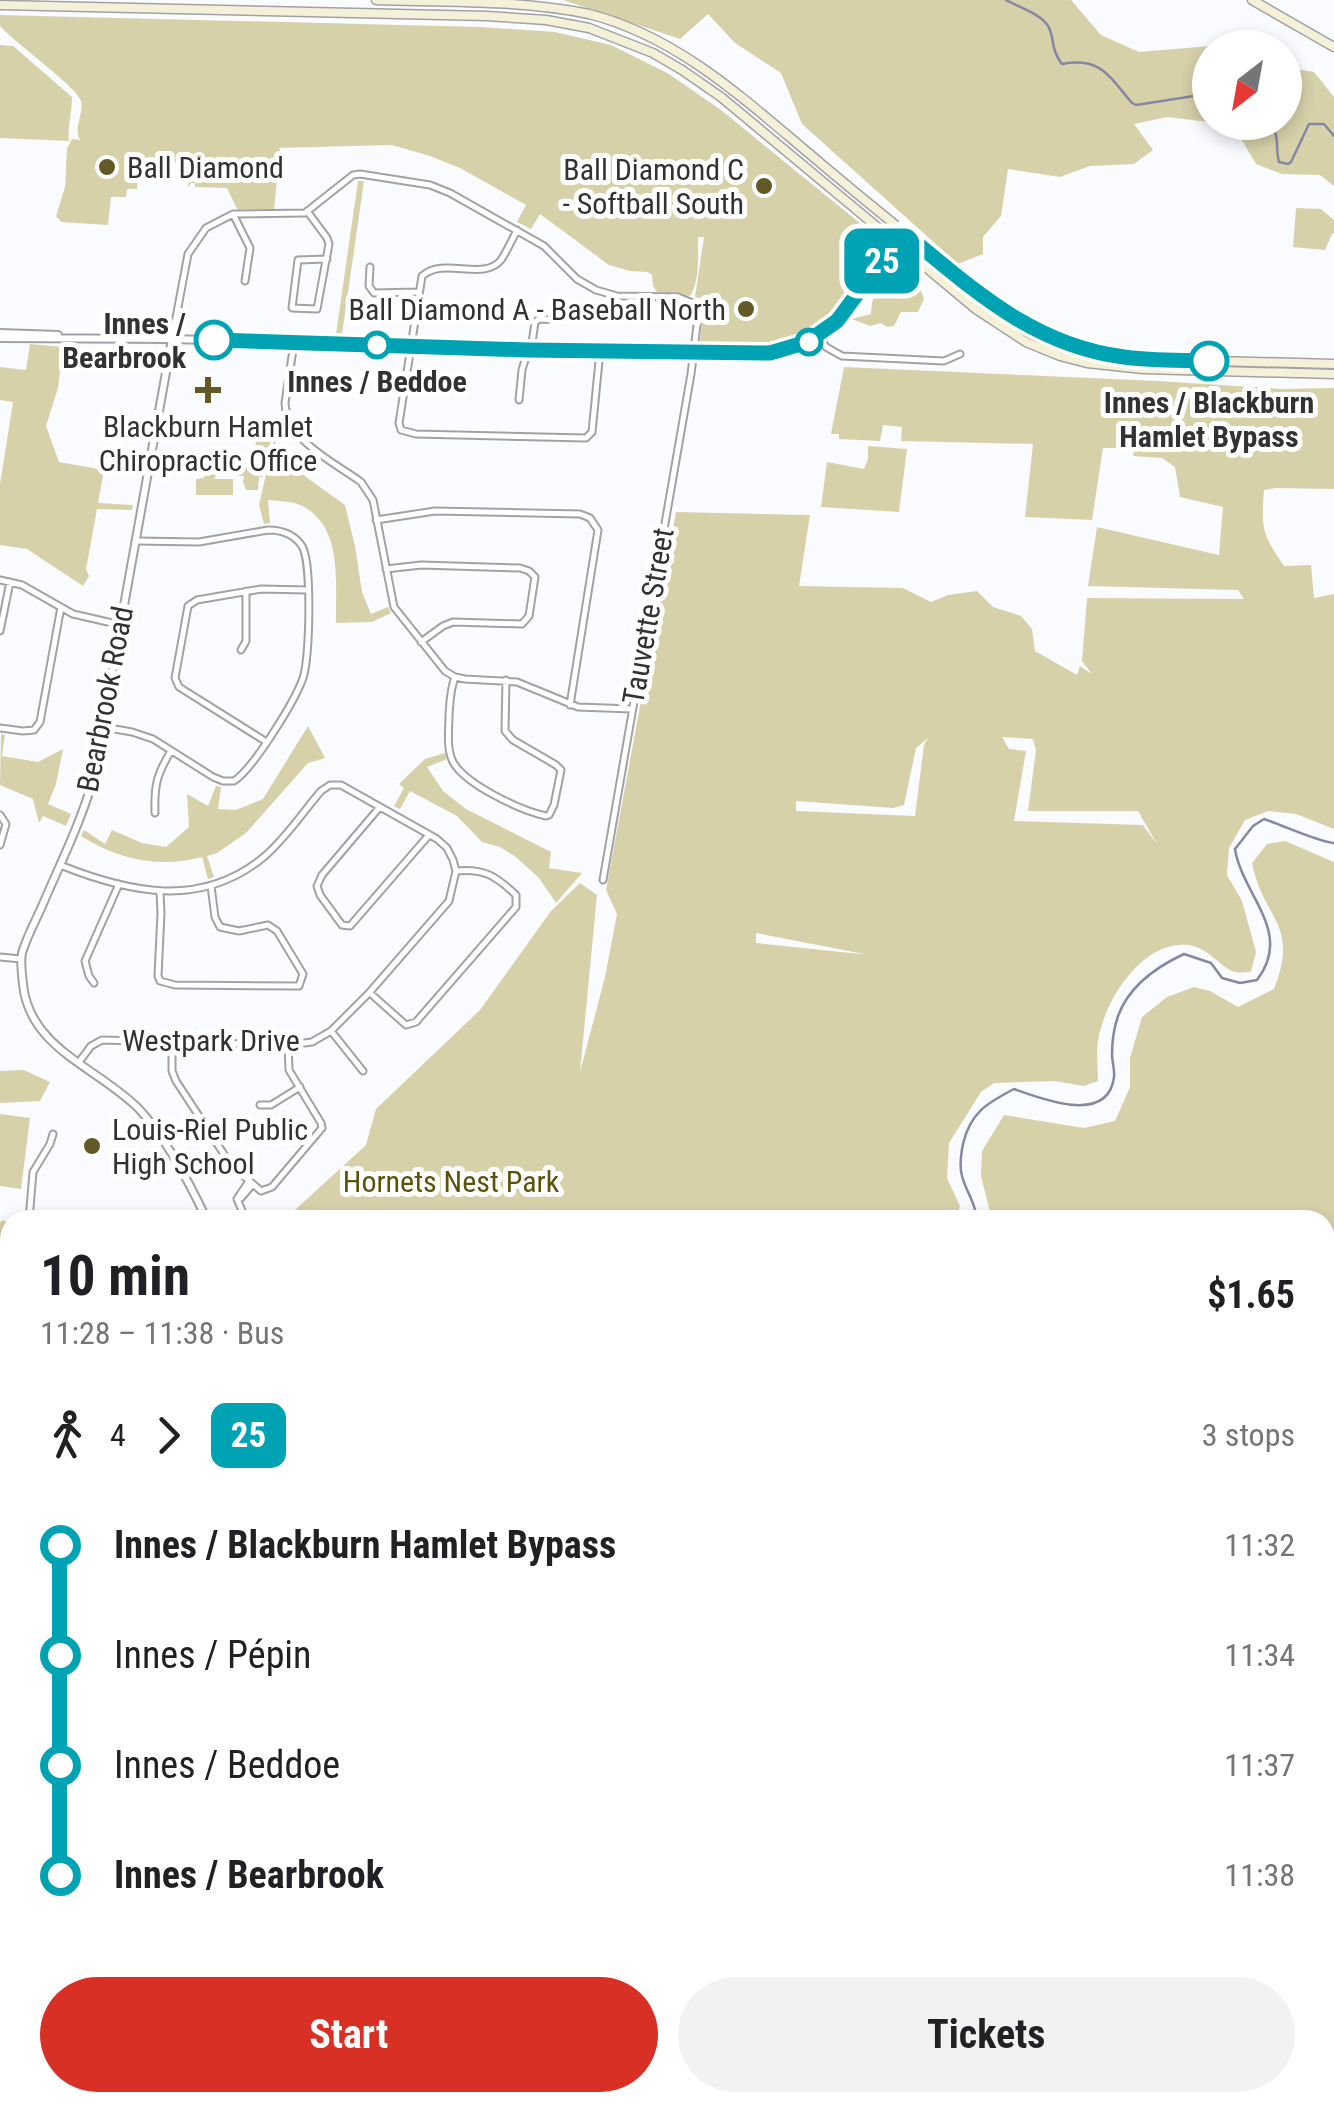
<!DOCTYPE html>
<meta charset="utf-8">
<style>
:root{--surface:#fff;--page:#f2f2f2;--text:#202124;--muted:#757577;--accent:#d93025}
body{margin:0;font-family:"Roboto Condensed",sans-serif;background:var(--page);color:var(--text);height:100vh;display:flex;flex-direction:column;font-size:38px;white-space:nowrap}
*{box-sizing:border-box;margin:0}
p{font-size:32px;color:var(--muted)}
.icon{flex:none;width:55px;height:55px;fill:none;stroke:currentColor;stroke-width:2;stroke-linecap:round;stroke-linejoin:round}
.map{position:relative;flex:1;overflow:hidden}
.drawer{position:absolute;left:0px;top:1210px;width:1335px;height:902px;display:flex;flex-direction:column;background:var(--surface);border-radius:30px 30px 0 0;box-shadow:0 5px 15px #0003}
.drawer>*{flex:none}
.badge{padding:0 20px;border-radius:15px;font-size:35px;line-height:65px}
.needle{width:65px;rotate:211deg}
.controls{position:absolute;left:1192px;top:30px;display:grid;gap:20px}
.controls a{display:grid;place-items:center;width:110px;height:110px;border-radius:50%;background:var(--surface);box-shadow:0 5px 15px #0003;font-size:50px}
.map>.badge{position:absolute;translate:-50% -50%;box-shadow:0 0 0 5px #fff}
.legs{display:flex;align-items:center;gap:15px;height:110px;padding:0 40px;font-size:32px}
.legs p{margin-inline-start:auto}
.overview{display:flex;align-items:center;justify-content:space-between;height:170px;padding:0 40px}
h1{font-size:55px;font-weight:700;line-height:75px}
.action{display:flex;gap:20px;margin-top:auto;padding:20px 40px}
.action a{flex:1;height:115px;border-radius:60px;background:var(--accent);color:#fff;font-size:40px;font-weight:700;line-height:115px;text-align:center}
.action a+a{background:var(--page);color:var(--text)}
ul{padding:0 40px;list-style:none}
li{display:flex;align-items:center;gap:35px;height:110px;font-size:38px}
li i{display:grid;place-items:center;width:15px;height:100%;margin:0 12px;background:currentColor}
li i::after{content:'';width:25px;height:25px;margin:-12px;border:8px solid;border-radius:50%;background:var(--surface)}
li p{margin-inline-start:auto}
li:first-child i{background:linear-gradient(#0000 50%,currentColor 0)}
li:last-child i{background:linear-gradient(currentColor 50%,#0000 0)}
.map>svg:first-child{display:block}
.green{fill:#d7d1aa;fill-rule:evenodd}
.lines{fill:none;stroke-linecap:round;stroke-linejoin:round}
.stream{stroke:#8587a3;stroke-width:2.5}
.minor-casing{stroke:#a2a2a6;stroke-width:9}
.tertiary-casing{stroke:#a2a2a6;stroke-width:10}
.secondary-casing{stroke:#a2a2a6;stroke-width:11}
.motorway-casing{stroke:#a29966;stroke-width:16}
.minor{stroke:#fff;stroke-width:5}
.tertiary{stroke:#fff;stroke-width:6}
.secondary{stroke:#f5f1d9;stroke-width:8}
.motorway{stroke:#ded081;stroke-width:12}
.tram{stroke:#606163;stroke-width:2.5}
.line-1-casing{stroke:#fff;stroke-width:22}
.line-1{stroke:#00a3b4;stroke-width:15}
.poi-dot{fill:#625926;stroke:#fff;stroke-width:4}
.stop-1-dot{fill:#fff;stroke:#00a3b4;stroke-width:5}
.labels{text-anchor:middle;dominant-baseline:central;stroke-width:10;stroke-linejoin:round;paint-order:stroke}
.poi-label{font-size:30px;fill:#323234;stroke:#fff;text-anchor:start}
.stop-label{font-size:30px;font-weight:bold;fill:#323234;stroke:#fff}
.street-label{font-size:30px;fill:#323234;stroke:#fff}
.park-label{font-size:30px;fill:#5d520b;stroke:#fff}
</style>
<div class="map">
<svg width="1334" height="2111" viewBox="0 0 1334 2111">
<rect width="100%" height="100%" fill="#fafbff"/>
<path class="green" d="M563,0H1071L1101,35L1139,52L1222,45L1228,47L1210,48V122H1285V67L1314,72L1334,97V186L1320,175L1282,174L1256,164L1233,125L1167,117L1134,124L1153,150L1134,164L1090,166L1060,177L1008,169L1001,216L983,237V254L958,264L802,124L781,73L735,43L708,14L680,39Z
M0,15L480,27L555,32L611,45L669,74L721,110L872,233L880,242L879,250C852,292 825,342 770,348C749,351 727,348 706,348L700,341L705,299L695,297L704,237H698C698,256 700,280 690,296L657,292L653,286L652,275L648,272L630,271L609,265L540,214L531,229L517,222L526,205L460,168L430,156L392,145L278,148L280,149L274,210L237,209L227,188L195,187V183H191L188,187V168L184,167L183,163L144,162L143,166L138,167L137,189H127L126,197H111L108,225L61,222L56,216L65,187L67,149L72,139L80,140C73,126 84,115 81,101C78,88 14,42 0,26Z
M0,45L13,46L72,97C72,111 67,130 69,141L0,138Z
M358,181H364L342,334H336Z
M1296,208L1321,209L1334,220V233L1332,234L1325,250L1293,247Z
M896,266C908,273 920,285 924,299L918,312H901L894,326L887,327L881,323L870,326L852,319L871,314C872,295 879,276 896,266Z
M30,344L63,347L58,388L46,426L59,462L104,470L98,503L133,505L132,510L97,509L86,569L89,576L83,586L27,549L0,545V484L13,402L0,400V367L26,370Z
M844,367L1158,381L1283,389L1334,388V489L1276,488L1264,490C1261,528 1262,534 1284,566L1311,565L1314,598L1334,594V829L1296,814L1268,811L1245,820L1229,848L1227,875L1242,901L1256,952L1251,972C1246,972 1240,973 1235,972C1220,968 1210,948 1188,945C1142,940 1104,1001 1098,1041C1096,1054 1098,1068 1098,1081L1084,1086L1054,1081L994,1083L981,1092L949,1143L947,1178L960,1206L956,1219L953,1220H284L366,1145L376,1109L480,1010L551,911L580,883L597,895L580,1072L605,977L617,914L606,890L676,512L810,515L799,586L903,588L931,602L948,595L977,591L993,607L1021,616L1032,629L1035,651L1077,675L1080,666L1092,674L1082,661L1087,598L1244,599L1238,590L1088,586L1097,527L1219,555L1223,507L1180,497L1175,467L1162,458L1133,456L1135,448H1103L1092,520L1025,517L1033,444L901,441L902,427L883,425L880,441L839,439V434H831ZM1002,737L1033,739L1036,750L1028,811H1138L1157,844L1143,825L1014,821L1026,751L1009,749ZM928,738L924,745L915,816L796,811V801L893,808L904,805L916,748ZM756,933L869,955H870L756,943Z
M280,421L283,430L277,433L274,454L345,505L355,546L362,592L371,614L388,607L391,613L372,622L336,623C335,583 344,525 300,505C292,501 278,501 268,500L270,523L264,524L259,505L277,426Z
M257,434L272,436C269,450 264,462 262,477H259L258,490H246L243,482L244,476H233V456L249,457L254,455Z
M868,446L907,449L899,512L821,507L827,462L864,469L868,459Z
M204,462L218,463L220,470L214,479H233V495H196V479L204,478L202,465Z
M308,726L325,758L308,763L246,833L217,853L207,856L214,877L208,879L202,857C160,869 117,859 81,836L84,830L105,844L112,830L142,843L166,847L189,827L187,794L208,806L216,786L221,787L218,809L236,810L263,799Z
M1,734L5,735L2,756L38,762L63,749L56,784L48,804L71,814L66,826L43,816L39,823L33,799L0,785Z
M445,753L447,759L427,767L443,791L466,809L551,852L549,868L582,873L556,903L539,878L516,857L500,847L482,842L457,816L410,791L400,809L394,806L404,788L399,784L425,759Z
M1285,841L1334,862V1561L1325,1563V1220H992L981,1176L982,1151L1004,1115L1084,1128L1115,1121L1130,1087V1058L1142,1017L1167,997L1194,987L1210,991L1238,1007L1274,989C1300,923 1263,920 1252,863L1267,844Z
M24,1070L50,1082L40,1101L0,1103V1071Z
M0,1114L30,1118L21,1189L0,1186Z
M2,1220L10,1223V1288L0,1282V1223Z
M0,1794H10V1884L0,1890Z
M10,1901V2102H171L197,2111H0V1906Z"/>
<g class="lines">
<path class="stream" d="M1006,0C1018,7 1041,14 1048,26C1055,37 1050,49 1062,64C1101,57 1109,76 1132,103L1136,105L1194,96L1210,76
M1251,122L1254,126C1286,126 1273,140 1279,162L1288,164L1291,162L1309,124H1324L1334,136
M977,1220C976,1203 966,1192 962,1176C959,1166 961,1154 963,1144C970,1113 987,1103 1014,1089C1040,1098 1108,1126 1114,1077C1115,1070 1112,1062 1112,1054C1112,1041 1114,1028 1118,1016C1129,986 1156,967 1184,954L1211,963L1222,978L1240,983L1257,980C1294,932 1242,895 1235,849L1253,826L1264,819C1282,825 1319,842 1334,843
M1325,1428L1334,1424
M1325,1483L1334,1488
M24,2102L39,2111
M85,2102V2111
M306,2102L322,2108H339
M0,2110L3,2105L11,2102"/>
<g class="minor-casing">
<path id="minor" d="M307,211L327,238L329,244L317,309L292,308L298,260L327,259
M233,214L250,248L245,281
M517,230C512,240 507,251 501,260C483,282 444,256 422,276L399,423L401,430L416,434L586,438L592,432L600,351
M370,267L369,286L374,293L418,292
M819,336L826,347L842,356L944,361L960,354
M172,339L188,254L206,228L233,214L305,213L353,175L360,174L430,185L450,193L544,246L577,279L596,290L617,296L678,297L695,304L699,309L691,374L603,880
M294,343L285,403C287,441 334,462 361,482L373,500L394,607L445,671L455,677L465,679L517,682L578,707L632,709
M531,350L535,322L539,319L561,320
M519,400L522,370L528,350
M376,520L435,511L580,514L590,518L598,530L570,705
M386,569L421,565L520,568L529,571L535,577L529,616L522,624L453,622L443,626L421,642
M0,580L22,585L73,614L121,625
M0,631L10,582
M241,650L246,641V591
M455,677C450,690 450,702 449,715C449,730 446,748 453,762C466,785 520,810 546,816L549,815L554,805L561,770L556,765L513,740L505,731L506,680
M103,727L132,732L153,739L213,777L223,781H234C253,769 295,701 303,678C310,659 312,562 302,546C294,534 281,530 268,530L199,542L136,541
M0,728L23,731L34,730L40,722L61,607
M265,741L179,687L175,678L188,606L197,600L261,589L307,590
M379,808L322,875L317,886L320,895L342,925L350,926L429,835
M155,813C154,785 157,774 171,751
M0,815L6,824L0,845
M60,865C130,893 202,909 265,856C286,838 303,812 321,791L330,785H341L437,839L447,848L453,860L456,871L449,901L369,993L331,1031L312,1042L288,1045L102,1040L91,1046L79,1062
M160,892L161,913L158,976L160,981L175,985L299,986L303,974L277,931L268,925L239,931L220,927L215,917L211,886
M0,957L21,959
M94,983L89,976L85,961L119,884
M370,993L406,1025L416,1022L516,907V895C496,876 484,868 456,871
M331,1031L363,1071
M172,1042V1071L176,1081L231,1165L261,1191L272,1187L322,1128L321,1123L289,1070L288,1045
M260,1105H271L300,1087
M249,1181L237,1199L241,1198L252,1185
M237,1199L246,1220
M29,1220L33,1172L50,1144L53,1134
M767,2102L770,2111
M633,2103L679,2111
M564,2111L565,2102
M792,2111H798
M834,2111L836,2102
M907,2111L908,2102
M1133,2111L1137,2102"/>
</g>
<g class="tertiary-casing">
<path id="tertiary" d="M0,333L58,335
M0,338L172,339L543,350L769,353L807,342L819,336L837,321L895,243
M172,339L92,783C80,824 60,864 43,904C36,920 27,936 22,953C20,963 22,974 23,984C29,1049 99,1068 139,1109C166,1138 190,1184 207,1220
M248,339L310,340
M1325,1717L1334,1719
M0,1895L10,1889
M1325,2066L1334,2073"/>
</g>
<g class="secondary-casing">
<path id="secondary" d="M376,0C446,2 521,0 589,14C680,37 748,103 818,161C872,207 928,251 983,296L1029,328L1078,347L1103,353L1139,359L1334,364
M1252,0L1334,47
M0,5L487,16L546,20L589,28L653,53L682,70L721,97L977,310L1026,342L1060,356L1087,363L1143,369L1334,374
M880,263L893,255L910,257
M877,268L883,246L877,231
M1325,1894L1334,1881
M961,2111L968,2102
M972,2111L981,2102"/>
</g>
<g class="motorway-casing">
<path id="motorway" d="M1325,1572L1334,1570
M1325,1589L1334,1587
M286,2102L293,2111
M239,2111L246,2102
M356,2111L369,2102
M415,2111L427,2102
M447,2111L452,2102"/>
</g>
<use href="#minor" class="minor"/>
<use href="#tertiary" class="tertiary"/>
<use href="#secondary" class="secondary"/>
<use href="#motorway" class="motorway"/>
<path class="tram" d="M1325,1583L1334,1581
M383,2111L396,2102"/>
</g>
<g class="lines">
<g class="line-1-casing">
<path id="line-1" d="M214,340L528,350L770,353L807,342L837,321L903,232C972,288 1031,345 1124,357C1152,361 1181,360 1209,361"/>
</g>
<use href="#line-1" class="line-1"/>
</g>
<g class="poi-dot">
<circle cx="107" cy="167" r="10"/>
<circle cx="764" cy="186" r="10"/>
<circle cx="746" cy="309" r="10"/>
<path d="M203 375h10v10h10v10h-10v10h-10v-10h-10v-10h10z"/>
<circle cx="92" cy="1146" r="10"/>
</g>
<g class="stop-1-dot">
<circle cx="214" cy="340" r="18"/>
<circle cx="809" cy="342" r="12"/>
<circle cx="377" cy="345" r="12"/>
<circle cx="1209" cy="361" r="18"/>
</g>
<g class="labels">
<g class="poi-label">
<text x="127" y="167">Ball Diamond</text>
<text x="744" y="169" text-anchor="end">Ball Diamond C<tspan x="744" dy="34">- Softball South</tspan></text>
<text x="726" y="309" text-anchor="end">Ball Diamond A - Baseball North</text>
<text x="208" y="426" text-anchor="middle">Blackburn Hamlet<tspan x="208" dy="34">Chiropractic Office</tspan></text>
<text x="112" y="1129">Louis-Riel Public<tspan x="112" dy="34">High School</tspan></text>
</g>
<g class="stop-label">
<text x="186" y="323" text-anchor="end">Innes /<tspan x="186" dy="34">Bearbrook</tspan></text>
<text x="377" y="381">Innes / Beddoe</text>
<text x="1209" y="402">Innes / Blackburn<tspan x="1209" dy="34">Hamlet Bypass</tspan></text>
</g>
<g class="street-label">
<text transform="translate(648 616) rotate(-80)">Tauvette Street</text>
<text transform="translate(105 699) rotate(-79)">Bearbrook Road</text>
<text x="211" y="1040">Westpark Drive</text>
</g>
<g class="park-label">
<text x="451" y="1181">Hornets Nest Park</text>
</g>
</g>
</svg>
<div class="controls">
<a><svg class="needle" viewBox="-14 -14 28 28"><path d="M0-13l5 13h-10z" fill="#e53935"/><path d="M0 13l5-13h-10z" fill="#757577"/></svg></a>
</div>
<b class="badge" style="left:882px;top:261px;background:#00a3b4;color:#fff">25</b>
<section class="drawer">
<div class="overview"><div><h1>10 min</h1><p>11:28 – 11:38 · Bus</p></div><b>$1.65</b></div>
<div class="legs"><svg class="icon" aria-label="walk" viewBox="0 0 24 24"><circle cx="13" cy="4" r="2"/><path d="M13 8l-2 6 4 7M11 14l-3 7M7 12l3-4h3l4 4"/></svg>4<svg class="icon" aria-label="forward" viewBox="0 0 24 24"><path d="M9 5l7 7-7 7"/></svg><b class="badge" style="background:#00a3b4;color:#fff">25</b><p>3 stops</p></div>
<ul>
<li><i style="color:#00a3b4"></i><b>Innes / Blackburn Hamlet Bypass</b><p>11:32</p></li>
<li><i style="color:#00a3b4"></i><span>Innes / Pépin</span><p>11:34</p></li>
<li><i style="color:#00a3b4"></i><span>Innes / Beddoe</span><p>11:37</p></li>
<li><i style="color:#00a3b4"></i><b>Innes / Bearbrook</b><p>11:38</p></li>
</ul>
<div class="action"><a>Start</a><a>Tickets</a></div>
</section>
</div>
